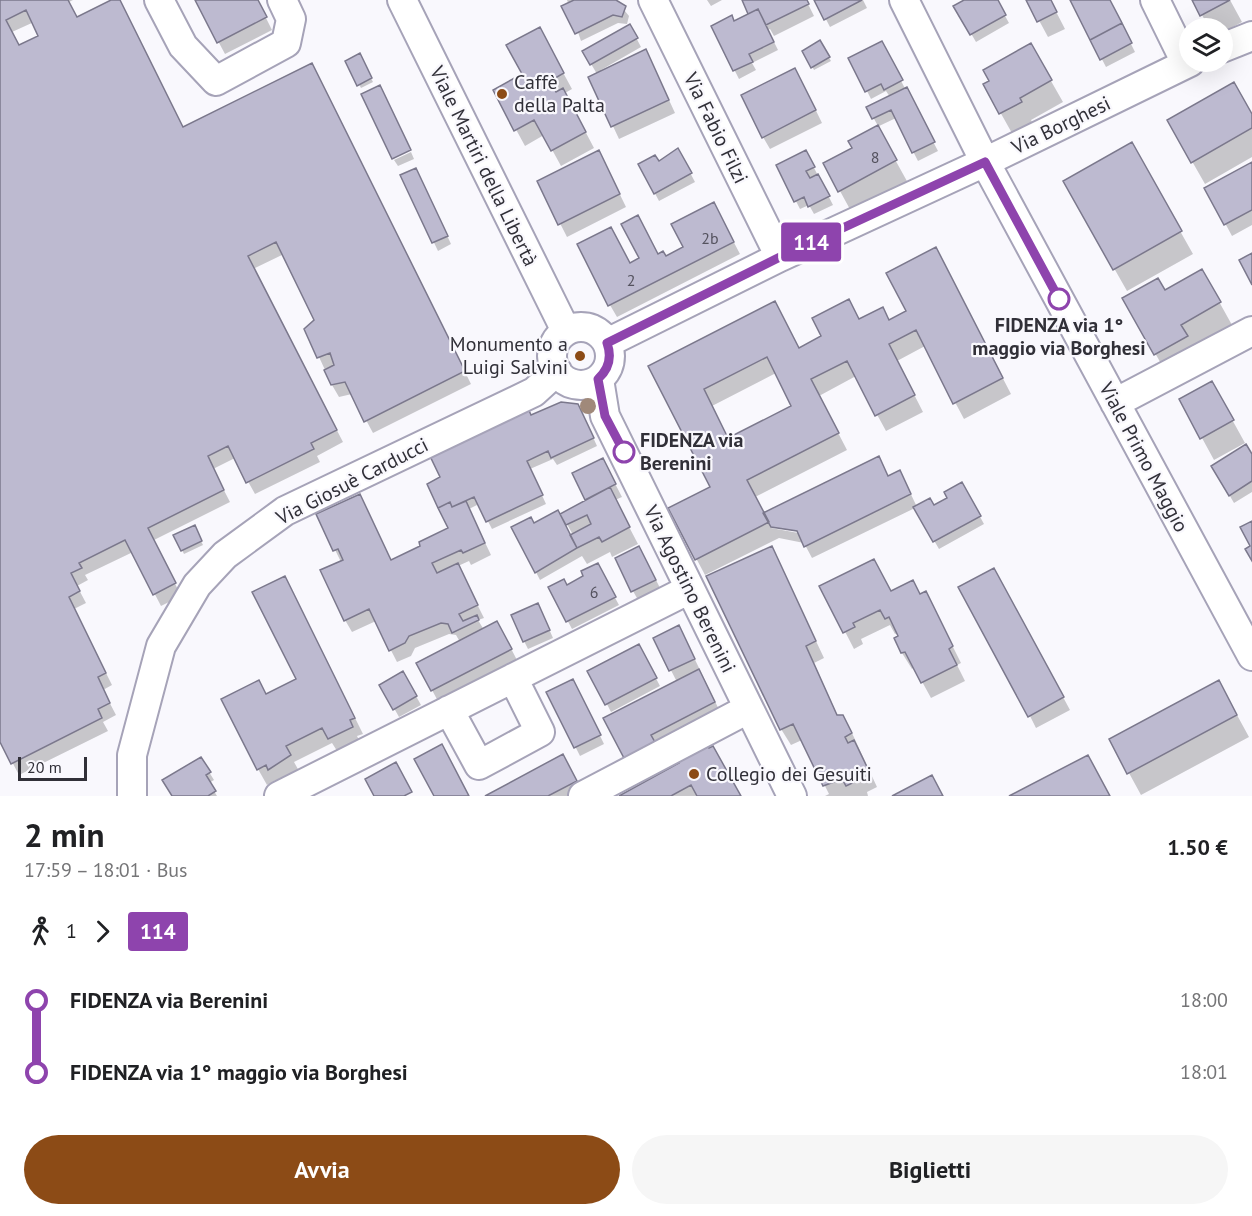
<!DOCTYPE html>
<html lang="it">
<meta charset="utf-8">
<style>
:root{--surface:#fff;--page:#f6f6f6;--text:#202124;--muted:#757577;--accent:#8c4b16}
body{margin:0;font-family:"PT Sans",sans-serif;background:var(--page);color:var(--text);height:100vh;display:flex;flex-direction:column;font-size:22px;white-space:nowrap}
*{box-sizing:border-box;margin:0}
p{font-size:20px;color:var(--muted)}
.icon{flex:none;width:33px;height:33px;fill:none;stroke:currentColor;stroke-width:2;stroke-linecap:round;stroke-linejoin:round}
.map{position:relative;height:796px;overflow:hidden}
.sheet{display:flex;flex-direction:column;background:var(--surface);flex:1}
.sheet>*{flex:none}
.badge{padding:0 12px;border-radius:4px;font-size:21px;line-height:39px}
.tools{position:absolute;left:1179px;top:18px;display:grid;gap:12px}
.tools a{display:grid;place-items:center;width:54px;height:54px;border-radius:50%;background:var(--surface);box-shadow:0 6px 24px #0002;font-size:30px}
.scale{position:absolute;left:18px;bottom:15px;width:69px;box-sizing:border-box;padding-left:6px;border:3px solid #313038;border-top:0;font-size:16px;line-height:21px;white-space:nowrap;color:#313038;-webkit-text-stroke:4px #f9f8fd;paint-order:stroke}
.map>.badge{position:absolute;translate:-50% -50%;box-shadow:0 0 0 3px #fff}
.legs{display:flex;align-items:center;gap:9px;height:66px;padding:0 24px;font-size:20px}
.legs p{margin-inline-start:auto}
.headline{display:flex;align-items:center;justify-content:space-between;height:102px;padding:0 24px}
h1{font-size:33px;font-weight:600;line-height:45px}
.primary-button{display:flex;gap:12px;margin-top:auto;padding:12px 24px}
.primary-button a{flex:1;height:69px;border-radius:36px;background:var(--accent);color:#fff;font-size:24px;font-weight:600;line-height:69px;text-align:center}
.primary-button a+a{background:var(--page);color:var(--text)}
ul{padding:0 24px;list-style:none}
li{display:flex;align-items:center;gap:21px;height:72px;font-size:22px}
li i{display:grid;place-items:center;width:9px;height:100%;margin:0 8px;background:currentColor}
li i::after{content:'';width:15px;height:15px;margin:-8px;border:4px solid;border-radius:50%;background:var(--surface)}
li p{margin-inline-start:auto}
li:first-child i{background:linear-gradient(#0000 50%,currentColor 0)}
li:last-child i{background:linear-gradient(currentColor 50%,#0000 0)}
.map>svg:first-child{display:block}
.shadow{fill:#0003;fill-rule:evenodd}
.building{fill:#bdbad0;stroke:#7b788c;stroke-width:1.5;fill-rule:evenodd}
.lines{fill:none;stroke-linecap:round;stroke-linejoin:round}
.minor-casing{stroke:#a6a3b8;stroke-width:32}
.minor{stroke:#fff;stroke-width:28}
.tree{fill:#a0897a}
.line-1-casing{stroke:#fff;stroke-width:14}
.line-1{stroke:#8e44ad;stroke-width:9}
.poi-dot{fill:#8c4b16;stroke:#f9f8fd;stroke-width:2}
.stop-1-dot{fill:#fff;stroke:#8e44ad;stroke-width:3}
.labels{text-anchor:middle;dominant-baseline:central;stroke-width:4.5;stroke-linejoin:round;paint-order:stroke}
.number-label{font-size:16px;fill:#54525e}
.poi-label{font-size:20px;fill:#313038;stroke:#f9f8fd;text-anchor:start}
.street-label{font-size:20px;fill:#313038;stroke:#f9f8fd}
.stop-label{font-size:20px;font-weight:bold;fill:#313038;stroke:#f9f8fd}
</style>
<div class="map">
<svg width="1252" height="796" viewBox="0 0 1252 796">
<rect width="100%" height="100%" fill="#f9f8fd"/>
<path class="shadow" d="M0,0H73L69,2L77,19L118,0L183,128L318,77L471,384L373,433L352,394L339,397L332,385L319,357L316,321L284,254L253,269L343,442L317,456L320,462L255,494L235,458L213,469L230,502L154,540L181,596L161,606L133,552L85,575L88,580L77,586L86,603L74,609L112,685L103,690L116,715L103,722L108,731L19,775L0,739ZM34,22L40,36L19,47L12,32Z
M196,0H257L272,30L225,54Z
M567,0H616L629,16L627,24L618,23L581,41Z
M707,0H722L711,6Z
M743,0H806L814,16L774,36L770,29L768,30L778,50L752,63L756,70L739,79L712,26L734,23L750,15Z
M816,0H863L867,8L830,27Z
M967,0H996L1009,23L976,42L955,6Z
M1028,0H1050L1065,29L1048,37Z
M1071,0H1109L1135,52L1106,67Z
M1194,0H1230L1242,22L1222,33V28H1209Z
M630,26L641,47L601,70L602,72L652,63L675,113L619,139L590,77L597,74L584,52Z
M820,42L831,61L814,70L804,51Z
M881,43L938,151L918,161L896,118L877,127L908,183L852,213L840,191L854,148L878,126L868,108L890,97L886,91L871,99L867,91Z
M548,45L572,89L565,93L594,148L561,166L544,135L525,146L495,91L524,75Z
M359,55L373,82L361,88L347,61Z
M1043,67L1063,102L1031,120L1033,124L1013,135L985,85Z
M802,82L822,123L770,149L763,137Z
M1252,117V157L1205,184L1169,121Z
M1131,144L1193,254L1127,291L1065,182Z
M678,150L695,182L659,201L640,165L659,163Z
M411,152L414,159L398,166L394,160Z
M810,160L833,205L814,214L809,205L800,209L778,166Z
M1252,163V225L1232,236L1206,188Z
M605,164L626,207L567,237L539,182Z
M402,176L420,178L451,244L438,251Z
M720,216L740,254L617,317L610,305L630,264L658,255L665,258L685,247Z
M944,265L1011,394L964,419L925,346L897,361L923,412L886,431L856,376L819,396L847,450L755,497L764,514L878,458L889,477L906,484L917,507H934L949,498L962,484L984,524L939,549L915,508L812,558L804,543L779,538L705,575L670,509L712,487L650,367L799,349L859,321H890L908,312ZM776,373L793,406L728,439L712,406ZM771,525L804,531V534L771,528Z
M1202,271L1232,325L1193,347L1168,376L1124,298L1164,292Z
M1224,405L1245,443L1214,460L1202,438Z
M582,413L597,446L557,465L553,459L530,469L546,504L492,529L479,504L469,509L491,555L471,565L469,561L458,566L484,618L478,620L484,630L504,635L518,662L439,703L418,664L460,642L456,635L449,634L415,648L411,656L397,662L376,621L352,632L345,620L341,562L318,515L360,496L391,561L422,547L450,529L442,478L531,417Z
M1252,457V492L1234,503L1213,467Z
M609,472L622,497L615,500L638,544L612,557L610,552L587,564L582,556L540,580L513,527L533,524L570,537L573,535L562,515L587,501L574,474Z
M196,531L203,545L184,554L182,550Z
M772,548L824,658L814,663L838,717H843L852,733L877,787L867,792L868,796H825L829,794L802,740L791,745L781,729Z
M648,564L664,596L642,607L633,591Z
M597,565L619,605L572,629L550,588L566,586L585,577Z
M1001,582L1070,710L1036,728L1030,716Z
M822,587L921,596L934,609L961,663L957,665L965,681L931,698L914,667L912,669L902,653L896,639L900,637L898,633L895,634L890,625L861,639L863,644L854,649Z
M293,593L363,734L357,736L361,744L339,754L332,743L294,762L299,771L279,785L276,780L267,785L258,769L266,696L298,680Z
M542,613L553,638L528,649L524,641Z
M655,639L687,643L723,718L626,759L677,682Z
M639,646L660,686L611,712L590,671Z
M403,673L421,705L399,717L381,685Z
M577,688L604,744L580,756L548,692Z
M1231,704L1249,737L1141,795L1129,773Z
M201,759L214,780L209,783L217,796H173Z
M681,763L739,796H622Z
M570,768L583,793L578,796H489Z"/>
<path class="building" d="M0,0H68L77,17L111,0H120L183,127L312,63L465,371L364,422L345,382L331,385L324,370L334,365L330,353L317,358L304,329L314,320L276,242L248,256L337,430L311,443L314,449L246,483L228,446L208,456L224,490L148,528L176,583L153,595L125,540L79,563L82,568L71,573L80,591L69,597L106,673L98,677L110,703L98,709L102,718L11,764L0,742ZM26,10L38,36L19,45L6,20Z
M195,0H258L267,17L217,43Z
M574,0H616L626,6L622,17L613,15L575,34L561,6Z
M742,0H807L809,4L766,25L758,9L748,14Z
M814,0H862L824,20Z
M964,0H998L1006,15L970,35L953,6Z
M1026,0H1051L1057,12L1037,22Z
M1070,0H1110L1122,23L1090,40Z
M1192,0H1230L1200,16Z
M758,9L774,42L749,54L753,62L733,71L711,26L732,15L734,21Z
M1122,23L1132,43L1100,60L1090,40Z
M630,24L638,38L590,65L582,51Z
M540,27L564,73L550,81L556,92L563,88L586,132L551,151L534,120L514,131L493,90L522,74L506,45Z
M820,40L830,57L811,68L802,51Z
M882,41L903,80L884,90L881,84L865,92L848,58Z
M1031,43L1052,80L1020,98L1022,102L999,114L983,84L989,81L983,70Z
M646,49L669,100L611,127L588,77Z
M360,53L372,78L357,86L345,61Z
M795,68L816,110L762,138L741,95Z
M1234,82L1252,114V128L1191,163L1167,120Z
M380,85L411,150L392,159L361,94Z
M907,87L935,142L912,153L891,110L872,119L866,107Z
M878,125L897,160L838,192L823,163L852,148L848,141Z
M1132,142L1182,231L1113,270L1063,181Z
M678,148L692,173L654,194L638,164L655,155L659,161Z
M599,150L620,194L558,225L537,181Z
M806,150L815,167L806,171L810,178L818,174L830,196L808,207L804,197L794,202L776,165Z
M1252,162V210L1224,225L1204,188Z
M416,168L448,236L432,243L400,175Z
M714,202L734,242L608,306L577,244L611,227L630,263L639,258L621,224L638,215L658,254L663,251L666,256L683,247L671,224Z
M936,247L1003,378L953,404L916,330L889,344L915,395L875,416L847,361L811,379L839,433L747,480L769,522L695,560L668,508L710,487L648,366L775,301L799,348L821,336L812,318L849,299L859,319L883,307L889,320L906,311L886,273ZM767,357L791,406L728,438L704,389Z
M1252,253V285L1239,260Z
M1202,269L1221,302L1181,325L1188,336L1154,355L1122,298L1158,278L1165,290Z
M1212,381L1234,420L1200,439L1179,399Z
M561,402L578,404L594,438L551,458L548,451L527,461L543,495L486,522L474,497L452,507L450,502L438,508L427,484L440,477L429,454L528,408L531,415Z
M1246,444L1252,454V481L1229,496L1211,466Z
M879,456L888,476L900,470L911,494L804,547L797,531L771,527L763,513Z
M603,458L616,484L585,500L572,473Z
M962,482L981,516L933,542L913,507L930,498L934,505L947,498L944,492Z
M610,487L630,527L602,542L599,537L577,548L570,535L591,524L587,515L566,525L560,514Z
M360,494L391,560L420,546L419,542L448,528L438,508L450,502L452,507L466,501L485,543L463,553L461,550L432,563L437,573L458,563L478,605L459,614L463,621L477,615L479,620L452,633L448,624L441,623L409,636L405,643L389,651L369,609L344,621L320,570L343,560L338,549L333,551L316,514Z
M558,510L577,548L535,573L511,527L531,517L534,523Z
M1252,521V561L1245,549L1250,546L1240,527Z
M195,525L202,541L181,551L173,535Z
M639,546L656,580L631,592L615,558Z
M772,546L816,641L806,646L837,715H843L852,733L845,737L848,743L854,740L869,771L859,775L861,779L846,786L842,779L823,786L793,724L780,730L706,576Z
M874,559L891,591L913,580L920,594L926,591L953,646L949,649L957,665L921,683L905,652L901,653L894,638L898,636L889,617L885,619L880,610L853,623L855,627L843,633L819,586Z
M598,563L616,597L566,622L548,587L564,579L567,585L583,576L581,571Z
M994,568L1064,697L1028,717L958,587Z
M285,576L355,718L350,720L353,727L328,739L322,728L286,746L291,755L268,770L266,765L257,770L221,699L259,680L266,694L296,679L252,592Z
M538,603L550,630L523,642L511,615Z
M497,621L512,649L431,691L416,663Z
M679,625L695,659L669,671L653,638Z
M639,644L657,678L605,705L587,671Z
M699,669L715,702L651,735L656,744L625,760L603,718Z
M403,671L417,696L393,710L379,685Z
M573,679L601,735L574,748L546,692Z
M1219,680L1237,715L1127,774L1109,739Z
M703,738L709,748L713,746L741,796H697L691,785L671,796H619L679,763L674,754Z
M442,744L469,796H434L414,759Z
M563,754L577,781L548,796H485Z
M1088,755L1110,796H1009Z
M201,757L211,772L206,775L216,791L208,796H172L162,780Z
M396,762L412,792L404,796H374L365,779Z
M932,775L943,796H892Z"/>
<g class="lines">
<g class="minor-casing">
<path id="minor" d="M159,0L183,46L216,81L286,43L291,19L282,0
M402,0L566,331
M653,0L780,257
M904,0L985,162L1252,656
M1155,0L1186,63
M1222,48L1252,36
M552 356a29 29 0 1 1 58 0a29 29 0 1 1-58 0Z
M607,343L780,257L985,162L1190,62
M599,379L605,416L792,796
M1115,403L1252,331
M449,710L479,765L540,732L513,678
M132,796V755L161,646L197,585L225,555L285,511L534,392L557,371
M279,796L690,589
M583,796L748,709"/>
</g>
<use href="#minor" class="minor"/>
</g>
<circle class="tree" cx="588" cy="406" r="8"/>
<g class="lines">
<g class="line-1-casing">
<path id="line-1" d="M624,452L605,416L598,379C609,369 612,357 607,343L780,257L985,162L1059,299"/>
</g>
<use href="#line-1" class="line-1"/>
</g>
<g class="poi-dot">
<circle cx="502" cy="94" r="6"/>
<circle cx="580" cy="356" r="6"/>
<circle cx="694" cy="774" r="6"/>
</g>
<g class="stop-1-dot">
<circle cx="1059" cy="299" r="10"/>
<circle cx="624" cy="452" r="10"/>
</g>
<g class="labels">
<g class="number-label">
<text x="875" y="157">8</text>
<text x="710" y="238">2b</text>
<text x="631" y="280">2</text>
<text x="594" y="592">6</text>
</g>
<g class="poi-label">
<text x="514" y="82">Caffè<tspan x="514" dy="23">della Palta</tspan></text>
<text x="568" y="344" text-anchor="end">Monumento a<tspan x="568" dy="23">Luigi Salvini</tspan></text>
<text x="706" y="774">Collegio dei Gesuiti</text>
</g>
<g class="street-label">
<text transform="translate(1061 125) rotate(-26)">Via Borghesi</text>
<text transform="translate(716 128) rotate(64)">Via Fabio Filzi</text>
<text transform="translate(484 166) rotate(64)">Viale Martiri della Libertà</text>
<text transform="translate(1144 457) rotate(62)">Viale Primo Maggio</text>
<text transform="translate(352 481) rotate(-27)">Via Giosuè Carducci</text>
<text transform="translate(690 589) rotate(64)">Via Agostino Berenini</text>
</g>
<g class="stop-label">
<text x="1059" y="325">FIDENZA via 1°<tspan x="1059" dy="23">maggio via Borghesi</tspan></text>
<text x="640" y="440" text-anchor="start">FIDENZA via<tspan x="640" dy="23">Berenini</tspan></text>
</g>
</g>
</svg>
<div class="tools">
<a><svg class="icon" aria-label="layers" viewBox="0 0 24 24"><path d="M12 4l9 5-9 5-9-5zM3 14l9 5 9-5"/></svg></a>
</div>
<div class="scale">20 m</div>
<b class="badge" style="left:811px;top:242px;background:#8e44ad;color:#fff">114</b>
</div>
<section class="sheet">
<div class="headline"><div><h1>2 min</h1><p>17:59 – 18:01 · Bus</p></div><b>1.50 €</b></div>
<div class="legs"><svg class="icon" aria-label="walk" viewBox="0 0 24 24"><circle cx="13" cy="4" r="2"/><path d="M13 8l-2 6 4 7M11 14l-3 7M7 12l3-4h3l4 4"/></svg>1<svg class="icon" aria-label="forward" viewBox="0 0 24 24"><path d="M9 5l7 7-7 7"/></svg><b class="badge" style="background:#8e44ad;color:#fff">114</b></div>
<ul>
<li><i style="color:#8e44ad"></i><b>FIDENZA via Berenini</b><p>18:00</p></li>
<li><i style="color:#8e44ad"></i><b>FIDENZA via 1° maggio via Borghesi</b><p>18:01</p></li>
</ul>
<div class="primary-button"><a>Avvia</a><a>Biglietti</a></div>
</section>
